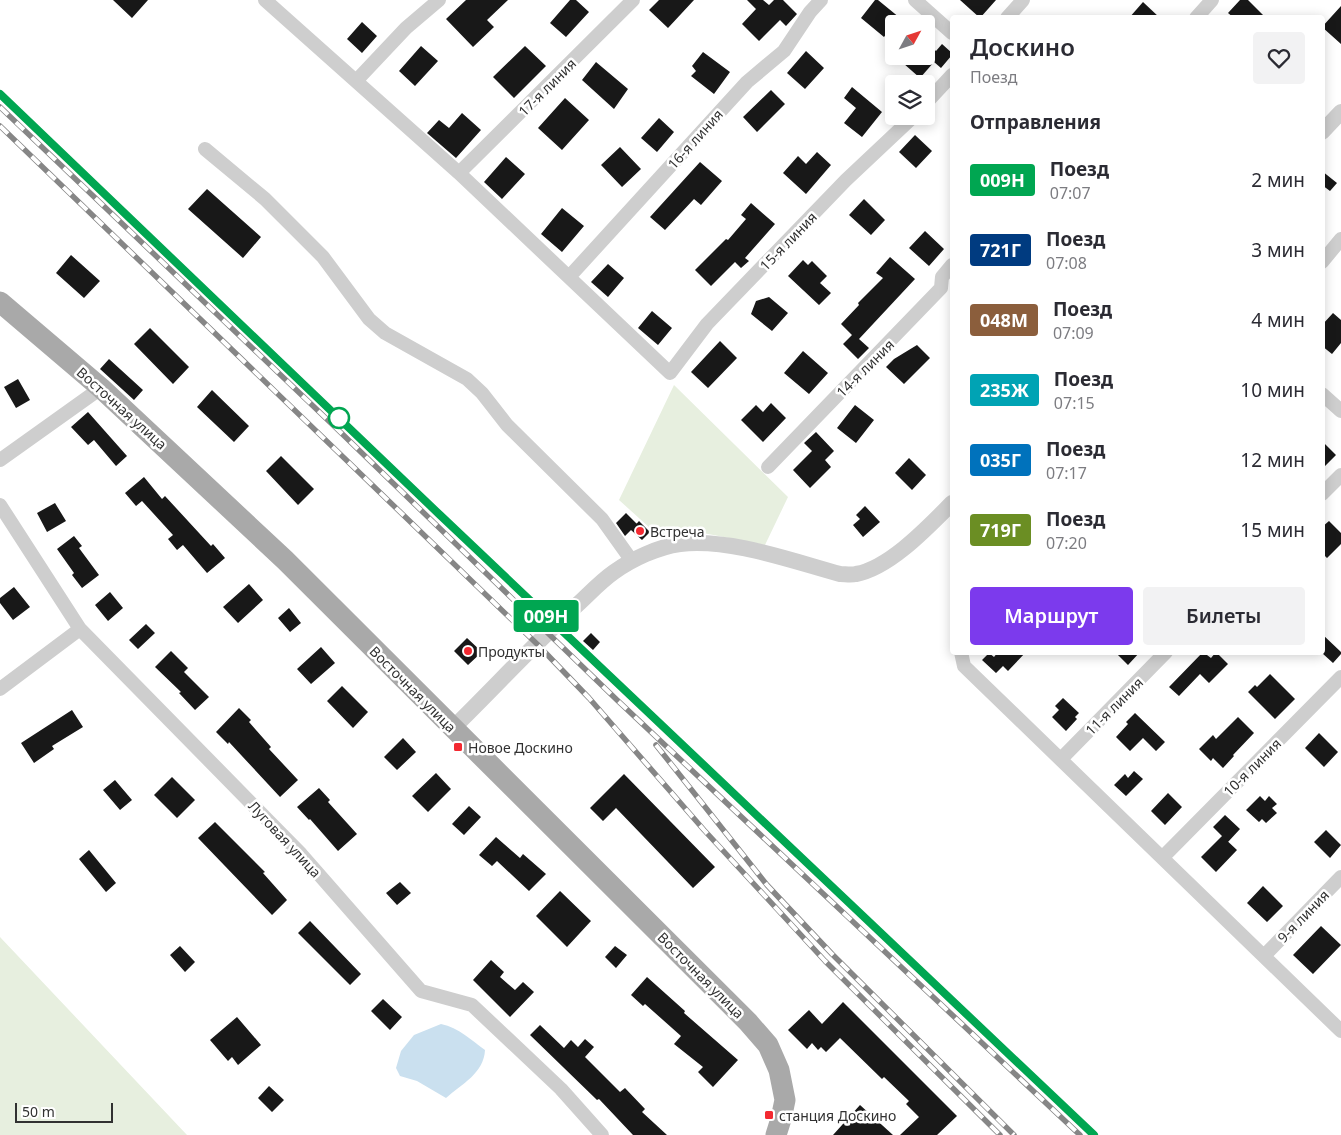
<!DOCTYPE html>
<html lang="ru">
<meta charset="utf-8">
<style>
:root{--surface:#fff;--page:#f2f2f3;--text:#2b2b33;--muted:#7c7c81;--accent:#7c3aed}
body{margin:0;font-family:"Noto Sans",sans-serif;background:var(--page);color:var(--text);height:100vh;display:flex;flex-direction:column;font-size:19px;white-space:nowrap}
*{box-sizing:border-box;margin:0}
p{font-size:16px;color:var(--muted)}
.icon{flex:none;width:28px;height:28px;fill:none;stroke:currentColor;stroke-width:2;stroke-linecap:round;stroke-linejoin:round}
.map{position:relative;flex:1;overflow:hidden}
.details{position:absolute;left:950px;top:15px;width:375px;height:640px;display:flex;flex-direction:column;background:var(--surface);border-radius:5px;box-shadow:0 2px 12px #0003}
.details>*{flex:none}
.badge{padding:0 10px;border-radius:4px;font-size:18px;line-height:32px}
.needle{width:32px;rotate:50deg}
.controls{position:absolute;left:885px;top:15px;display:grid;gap:10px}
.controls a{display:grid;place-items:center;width:50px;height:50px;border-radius:5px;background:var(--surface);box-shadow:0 2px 12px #0003;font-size:25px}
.scale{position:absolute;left:15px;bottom:12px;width:98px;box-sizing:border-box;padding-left:5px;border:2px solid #313131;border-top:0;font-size:14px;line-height:18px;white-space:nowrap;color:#313131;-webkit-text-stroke:4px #fff;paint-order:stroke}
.map>.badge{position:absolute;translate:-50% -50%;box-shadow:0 0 0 2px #fff}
h2{padding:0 20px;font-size:19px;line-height:45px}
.round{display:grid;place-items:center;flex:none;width:52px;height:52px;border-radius:5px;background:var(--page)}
.overview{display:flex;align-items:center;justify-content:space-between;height:85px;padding:0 20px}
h1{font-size:24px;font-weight:600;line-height:38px}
.cta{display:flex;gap:10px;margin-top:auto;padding:10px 20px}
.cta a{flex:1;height:58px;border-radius:5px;background:var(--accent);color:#fff;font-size:20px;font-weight:600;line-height:58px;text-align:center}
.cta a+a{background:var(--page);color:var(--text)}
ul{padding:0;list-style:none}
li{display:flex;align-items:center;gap:15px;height:70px;padding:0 20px}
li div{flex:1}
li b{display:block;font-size:19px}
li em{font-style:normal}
li .badge{min-width:55px;font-weight:700;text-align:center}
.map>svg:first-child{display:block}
.green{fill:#e7efdf}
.water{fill:#cae0ef}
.building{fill:#181818}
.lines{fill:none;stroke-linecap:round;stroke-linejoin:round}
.minor{stroke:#cecece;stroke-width:14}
.tertiary{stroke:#cecece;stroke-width:16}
.primary{stroke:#a9a9a9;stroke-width:21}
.rail-casing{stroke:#868686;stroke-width:5.5}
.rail{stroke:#fff;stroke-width:4;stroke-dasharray:11;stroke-linecap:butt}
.line-casing{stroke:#fff;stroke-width:11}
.line{stroke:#00a651;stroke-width:8}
.stop-dot{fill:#fff;stroke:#00a651;stroke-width:2.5}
.poi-dot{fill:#f32931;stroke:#fff;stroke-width:2}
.labels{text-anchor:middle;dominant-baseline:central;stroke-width:5;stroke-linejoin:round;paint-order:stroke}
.street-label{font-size:14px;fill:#313131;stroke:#fff}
.poi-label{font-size:14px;fill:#313131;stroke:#fff;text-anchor:start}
</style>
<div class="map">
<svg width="1341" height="1135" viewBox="0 0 1341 1135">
<rect width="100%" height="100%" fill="#fff"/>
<path class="green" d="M674,385L788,497L765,545L703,533L661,538L619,500Z
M0,937L187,1135H0Z"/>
<path class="water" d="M441,1024C459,1028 471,1040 485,1050C484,1073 462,1084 446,1098L417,1081L400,1076L396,1068L401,1051L414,1035Z"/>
<path class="building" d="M113,0H148L132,18Z
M466,0H508L487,20L494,27L473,47L446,19Z
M570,0H576L589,12L566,37L550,23Z
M659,0H694L668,28L649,10Z
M747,0H763L769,5L774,0H783L797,14L786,26L780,20L759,41L742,24L756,9Z
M875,0H878L900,18L894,24L884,37L861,18Z
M960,0H996L980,18Z
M1240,0H1248L1266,18H1234L1228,13Z
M1143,2L1160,18H1129Z
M1341,6V44L1322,27Z
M362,22L377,36L362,53L347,39Z
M926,43L936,51L942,44L952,53V55L941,68L934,62L920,78L895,56H926Z
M421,46L438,61L415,86L399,71Z
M525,46L546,66L514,98L493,77Z
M806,51L824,68L805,89L787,73Z
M703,52L730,72L714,94L691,76L696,71L692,66Z
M596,62L628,89L614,109L582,80Z
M852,87L882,112L862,137L844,123L856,108L844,98Z
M771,90L785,104L757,132L743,117Z
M565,98L589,120L562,150L538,128Z
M462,113L481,130L456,158L427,133L439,120L449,128Z
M659,118L674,132L657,152L641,138Z
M915,135L932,151L916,168L899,152Z
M620,147L641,169L622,187L601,165Z
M817,152L831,165L806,194L783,173L798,156L806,164Z
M506,157L525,174L502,199L484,182Z
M700,162L722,181L701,205L694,199L665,230L650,217Z
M1322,171L1337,183L1330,191L1322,185Z
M207,189L261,237L243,258L188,209Z
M864,199L885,220L871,235L849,215Z
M751,203L775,224L745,258L749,261L741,268L735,262L711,286L695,270L726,239L728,240L746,219L741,215Z
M562,208L584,226L562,252L541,234Z
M925,231L944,249L929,266L909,248Z
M71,255L100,281L84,298L56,273Z
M890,257L915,279L859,339L869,348L858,359L843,344L852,335L841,324L859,305L858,303L883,278L876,273Z
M803,260L808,265L812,261L827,276L820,283L831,293L819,305L788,276Z
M608,264L624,278L608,297L591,282Z
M769,297L788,313L772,331L751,314L756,301Z
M652,311L672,328L658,345L638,328Z
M1333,313L1341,320V343L1332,354L1322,346V325Z
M150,328L189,367L173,384L134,344Z
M720,341L737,358L708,388L691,372Z
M917,345L930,358L904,384L886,367L894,359Z
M803,351L828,373L809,394L784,373Z
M109,359L143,390L134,400L100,369Z
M18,379L30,400L16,408L4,387Z
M212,390L249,426L234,442L197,407Z
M771,403L786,418L763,442L741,420L756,405L763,412Z
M855,405L874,420L856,443L837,428Z
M88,412L127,456L116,466L94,440L88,445L71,427Z
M816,432L834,451L825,460L831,467L810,488L793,470L812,451L804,443Z
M1322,441L1336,455L1322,469Z
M281,456L314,489L298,505L266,471Z
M909,458L926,475L912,490L895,473Z
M144,477L162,499L165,496L211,546L213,544L225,558L207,573L183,545L177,550L168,539L173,535L142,501L136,506L125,493Z
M55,503L66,521L47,532L37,513Z
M865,506L880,522L863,537L853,525L860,519L856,515Z
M626,513L637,524L625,536L616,523Z
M639,521L650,532L642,540L631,530Z
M1329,521L1341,533V544L1327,558L1322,553V527Z
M74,536L82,546L79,548L99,575L82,588L72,575L74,573L57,549Z
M249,584L263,600L238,623L223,607Z
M14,587L30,607L13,620L0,603V598Z
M110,592L123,608L108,621L95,605Z
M289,608L301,623L290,632L278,618Z
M146,624L155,633L138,649L129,640Z
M591,633L600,642L593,650L583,641Z
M1322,634L1341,652V654L1333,663L1322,653Z
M467,638L482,652L468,665L454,651Z
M321,647L335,663L311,684L297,669Z
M171,651L188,668L184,672L209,697L195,710L179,693L181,692L155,667Z
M998,652H1026L1008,671L1003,666L996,673L982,660L989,653L994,657Z
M1115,652H1140L1128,665Z
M1203,652L1211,658L1216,652L1228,664L1209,683L1200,674L1179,696L1169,687Z
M1270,674L1295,699L1275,719L1248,692L1255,685L1257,687Z
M342,686L368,712L353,728L327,701Z
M1063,698L1079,713L1075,717L1077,719L1066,731L1052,717L1059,710L1055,706Z
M239,708L251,720L249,722L271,747L269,749L298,780L280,797L229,742L228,744L216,732Z
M72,710L83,727L52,746L54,749L34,763L21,743Z
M1135,713L1165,742L1156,751L1143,738L1130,751L1116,737L1128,724L1126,722Z
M1238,717L1254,733L1233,755L1234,756L1223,768L1213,758L1211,761L1199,749L1213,735L1216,739Z
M1319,733L1338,752L1324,767L1305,748Z
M403,738L416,752L397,770L384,757Z
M1134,771L1143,779L1126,796L1114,785L1125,774L1128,778Z
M436,773L451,789L428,812L412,796Z
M624,774L715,867L693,888L616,808L603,821L590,808Z
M172,777L195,800L177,818L154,795Z
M115,780L132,800L120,810L103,790Z
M319,788L330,800L328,802L357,834L338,851L310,819L309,820L297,807Z
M1168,793L1182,807L1165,825L1151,811Z
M1260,796L1265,801L1269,796L1277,804L1272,808L1277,813L1266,823L1262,819L1259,822L1246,810Z
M469,806L481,817L464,835L452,824Z
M1225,815L1240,829L1228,842L1213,827Z
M215,822L265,872L263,873L287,900L272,915L198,838Z
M1326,830L1341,845L1330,858L1314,842Z
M1222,836L1237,850L1216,872L1201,857Z
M496,837L520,858L523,854L546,874L529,891L497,861L492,866L479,855Z
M89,850L116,883L106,892L79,859Z
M400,882L411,893L397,905L386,893Z
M1263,886L1283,906L1267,922L1247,903Z
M560,891L591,921L567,947L536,916Z
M310,921L361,974L350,985L298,933Z
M1321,926L1341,945L1313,974L1293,955Z
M180,946L195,962L185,972L170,955Z
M615,946L627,955L616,968L605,957Z
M491,960L504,972L500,977L515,990L523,982L534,992L510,1017L473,980Z
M647,977L685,1011L684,1013L738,1060L713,1087L698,1072L703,1067L674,1044L681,1036L645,1004L643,1006L631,995Z
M383,999L402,1017L390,1030L371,1011Z
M843,1002L957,1116L937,1135H900L919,1117L906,1104L909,1101L884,1077L882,1079L840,1038L826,1052L821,1047L818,1050L812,1043L807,1049L788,1030L809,1010L822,1024Z
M237,1017L261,1045L238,1065L232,1057L228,1061L210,1040Z
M540,1025L564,1048L571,1040L578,1047L585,1039L594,1047L585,1057L620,1092L625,1088L645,1109L642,1112L667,1135H633L599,1099L597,1100L530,1035Z
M269,1086L284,1100L272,1112L258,1098Z
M860,1105L893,1135H833Z"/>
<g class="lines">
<path class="minor" d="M265,0L459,173L670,373L707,324L846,180L914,116
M915,0L952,33
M1007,18L1023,0
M1196,18L1212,0
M356,81L406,28L439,0
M926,103L952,75
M205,149L265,199L323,257L369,319L385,333L467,379L482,393L507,425L602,519L632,561
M459,173L633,0
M1322,262L1341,239
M569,277L747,82L784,51L810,12L821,0
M1322,394L1341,411
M0,460L101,388
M768,467L941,288L942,277L952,265
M1322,494L1341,475
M0,505L80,629L301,854L421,991L472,1005L561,1089L602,1135
M961,652L964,666L1341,1031
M0,689L80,629
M1061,759L1166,652
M1163,857L1341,677
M1264,956L1341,877"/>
<path class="tertiary" d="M1322,132L1341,112
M453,728C495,687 534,644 577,605C589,594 601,581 614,572C632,559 658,547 680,544C730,538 792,561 840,574C845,574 851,575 856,574C890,568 929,526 952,503"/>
<path class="primary" d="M0,302L101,388L285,560L748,1022L768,1045L779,1070L785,1100L781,1119L776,1135"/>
<g class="rail-casing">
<path id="rail" d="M0,94L439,515L1094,1135
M0,107L333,425L617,700L1080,1135
M0,126L537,644L589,698L704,830L825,961L1000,1135
M656,745L767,885L832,954L1014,1135"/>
</g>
<use href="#rail" class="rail"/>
</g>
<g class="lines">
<g class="line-casing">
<path id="line" d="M0,94L440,515L1094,1135"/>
</g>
<use href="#line" class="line"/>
</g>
<circle class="stop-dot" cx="339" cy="418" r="10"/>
<g class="poi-dot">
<circle cx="640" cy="531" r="5"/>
<circle cx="468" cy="651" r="5"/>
<rect x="453" y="742" width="10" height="10" rx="2.5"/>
<rect x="764" y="1110" width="10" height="10" rx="2.5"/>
</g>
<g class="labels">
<g class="street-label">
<text transform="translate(547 87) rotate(-45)">17-я линия</text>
<text transform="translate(695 139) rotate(-48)">16-я линия</text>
<text transform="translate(788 241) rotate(-46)">15-я линия</text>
<text transform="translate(865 368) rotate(-45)">14-я линия</text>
<text transform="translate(122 408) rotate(42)">Восточная улица</text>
<text transform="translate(413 689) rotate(45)">Восточная улица</text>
<text transform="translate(1114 706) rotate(-45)">11-я линия</text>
<text transform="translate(1252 767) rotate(-45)">10-я линия</text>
<text transform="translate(285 839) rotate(47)">Луговая улица</text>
<text transform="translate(1303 916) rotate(-46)">9-я линия</text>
<text transform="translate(701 975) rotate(45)">Восточная улица</text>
</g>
<g class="poi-label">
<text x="650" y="531">Встреча</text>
<text x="478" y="651">Продукты</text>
<text x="468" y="747">Новое Доскино</text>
<text x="779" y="1115">станция Доскино</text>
</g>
</g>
</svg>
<div class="controls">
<a><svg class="needle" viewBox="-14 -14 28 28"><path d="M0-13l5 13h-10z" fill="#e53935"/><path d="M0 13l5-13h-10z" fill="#7c7c81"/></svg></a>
<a><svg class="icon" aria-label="layers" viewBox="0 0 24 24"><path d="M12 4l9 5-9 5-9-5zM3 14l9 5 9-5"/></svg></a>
</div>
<div class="scale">50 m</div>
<b class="badge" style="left:546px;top:616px;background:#00a651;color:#fff">009Н</b>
<section class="details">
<div class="overview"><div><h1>Доскино</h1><p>Поезд</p></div><a class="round"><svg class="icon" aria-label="heart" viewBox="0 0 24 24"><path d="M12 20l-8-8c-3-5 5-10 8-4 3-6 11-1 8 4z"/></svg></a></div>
<h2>Отправления</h2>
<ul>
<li><span class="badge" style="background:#00a651;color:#fff">009Н</span><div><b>Поезд</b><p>07:07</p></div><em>2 мин</em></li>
<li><span class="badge" style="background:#003b80;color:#fff">721Г</span><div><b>Поезд</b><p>07:08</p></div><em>3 мин</em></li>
<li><span class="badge" style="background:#8b5e3c;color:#fff">048М</span><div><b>Поезд</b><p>07:09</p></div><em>4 мин</em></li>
<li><span class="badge" style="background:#00a3b4;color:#fff">235Ж</span><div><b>Поезд</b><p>07:15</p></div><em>10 мин</em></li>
<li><span class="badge" style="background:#0072bc;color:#fff">035Г</span><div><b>Поезд</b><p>07:17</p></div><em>12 мин</em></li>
<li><span class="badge" style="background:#6b8e23;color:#fff">719Г</span><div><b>Поезд</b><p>07:20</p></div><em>15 мин</em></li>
</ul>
<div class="cta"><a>Маршрут</a><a>Билеты</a></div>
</section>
</div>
